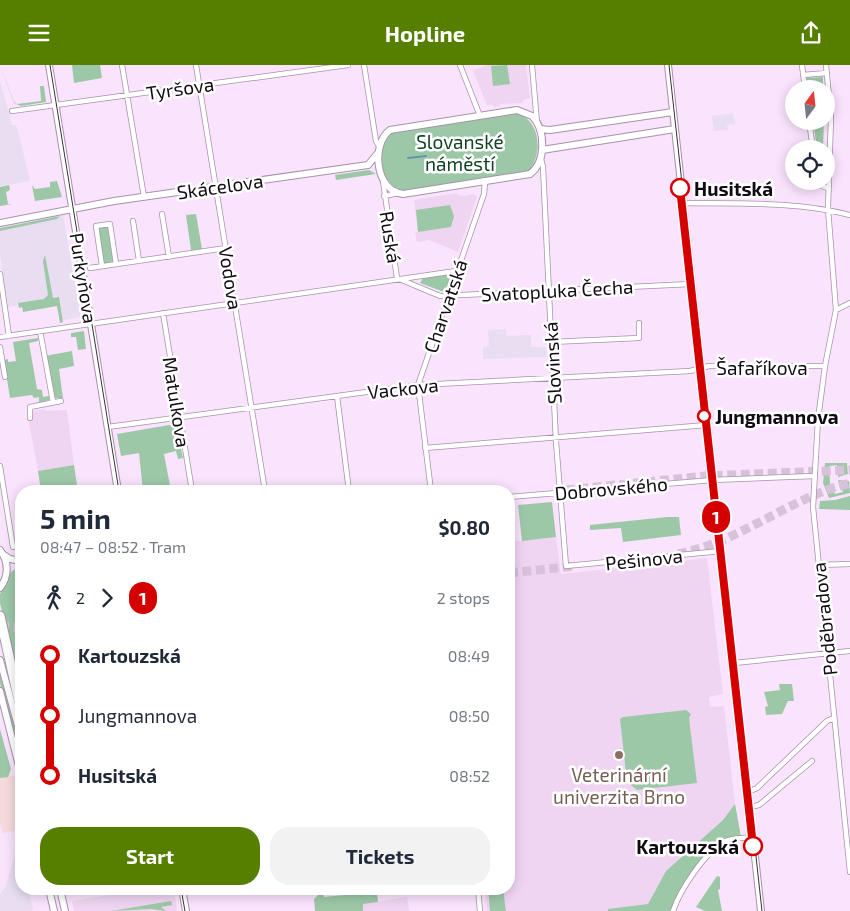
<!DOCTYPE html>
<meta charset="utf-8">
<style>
:root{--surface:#fff;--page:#f2f2f3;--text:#1f2937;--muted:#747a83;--accent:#567f00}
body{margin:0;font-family:"Exo 2",sans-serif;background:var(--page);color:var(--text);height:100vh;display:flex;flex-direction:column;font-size:19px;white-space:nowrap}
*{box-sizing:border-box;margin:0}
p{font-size:16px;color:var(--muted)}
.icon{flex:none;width:28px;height:28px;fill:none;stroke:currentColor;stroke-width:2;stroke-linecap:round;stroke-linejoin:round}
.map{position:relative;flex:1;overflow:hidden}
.panel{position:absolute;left:15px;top:420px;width:500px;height:410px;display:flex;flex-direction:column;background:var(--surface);border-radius:20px;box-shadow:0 2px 12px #0003}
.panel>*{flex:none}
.badge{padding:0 10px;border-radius:16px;font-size:18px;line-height:32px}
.needle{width:32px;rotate:15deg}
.buttons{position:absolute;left:785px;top:15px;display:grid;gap:10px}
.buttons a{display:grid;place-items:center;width:50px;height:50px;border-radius:50%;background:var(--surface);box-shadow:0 2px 12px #0003;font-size:25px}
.map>.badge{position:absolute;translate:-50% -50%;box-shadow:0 0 0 2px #fff}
.legs{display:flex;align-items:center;gap:8px;height:55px;padding:0 25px;font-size:16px}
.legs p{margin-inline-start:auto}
.headline{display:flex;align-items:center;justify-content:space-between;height:85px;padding:0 25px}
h1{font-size:28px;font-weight:700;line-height:38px}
.button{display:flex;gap:10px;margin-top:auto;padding:10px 25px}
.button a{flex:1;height:58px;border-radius:20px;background:var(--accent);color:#fff;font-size:20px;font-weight:700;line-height:58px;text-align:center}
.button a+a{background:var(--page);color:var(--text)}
ul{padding:0 25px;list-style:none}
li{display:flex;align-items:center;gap:18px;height:60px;font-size:19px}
li i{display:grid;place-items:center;width:8px;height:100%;margin:0 6px;background:currentColor}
li i::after{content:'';width:12px;height:12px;margin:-6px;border:4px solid;border-radius:50%;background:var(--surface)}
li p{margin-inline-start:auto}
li:first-child i{background:linear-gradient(#0000 50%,currentColor 0)}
li:last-child i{background:linear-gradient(currentColor 50%,#0000 0)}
header{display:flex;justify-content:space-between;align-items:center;height:65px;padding:0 25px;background:var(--accent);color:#fff;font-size:22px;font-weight:700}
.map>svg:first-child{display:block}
.commercial{fill:#e8ddf1}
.industrial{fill:#f5dadb}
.built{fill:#f0d5f3}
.green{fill:#9dc8a8}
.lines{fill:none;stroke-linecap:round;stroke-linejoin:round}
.stream{stroke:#5b9aad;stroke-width:2}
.highway-tunnel{stroke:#d7c2da;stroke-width:9;stroke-dasharray:9 4.5;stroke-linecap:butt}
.street-casing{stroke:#a792aa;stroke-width:6}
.secondary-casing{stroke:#a792aa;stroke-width:8}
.highway-casing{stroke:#a792aa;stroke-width:11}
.street{stroke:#fff;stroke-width:4.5}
.secondary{stroke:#fff;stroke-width:6}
.highway{stroke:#fff;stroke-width:9}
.tram{stroke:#3b303c;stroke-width:1}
.line-1-casing{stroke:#fff;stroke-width:11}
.line-1{stroke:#d40000;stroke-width:8}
.stop-1-dot{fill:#fff;stroke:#d40000;stroke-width:2.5}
.education-dot{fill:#8d6e63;stroke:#fff;stroke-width:2}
.labels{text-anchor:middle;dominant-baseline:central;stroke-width:5;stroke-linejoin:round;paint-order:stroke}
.street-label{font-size:19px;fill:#120a13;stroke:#fff}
.park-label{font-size:19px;fill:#114223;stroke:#fff}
.stop-label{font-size:19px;font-weight:bold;fill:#120a13;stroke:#fff;text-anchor:start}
.education-label{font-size:19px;fill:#785e54;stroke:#fff}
</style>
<header><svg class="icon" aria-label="menu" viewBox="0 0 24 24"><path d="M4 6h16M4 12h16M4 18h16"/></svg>Hopline<svg class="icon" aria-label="share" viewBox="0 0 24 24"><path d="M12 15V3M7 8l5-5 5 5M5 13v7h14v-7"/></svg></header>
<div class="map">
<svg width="850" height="846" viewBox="0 0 850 846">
<rect width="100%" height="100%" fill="#fae3fd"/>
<path class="commercial" d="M0,16L12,60H16L18,66L30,116L0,121Z
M733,48L735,59L727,60L728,65L714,66L712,51Z
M63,150L81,252L63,255L59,233L8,242L0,190V165L53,154Z
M506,264V271L531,270V282H546L547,292L483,294V282L489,281L488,265Z
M18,778H21V824H28L33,844L32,846H0V829L6,821Z"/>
<path class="industrial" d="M16,710L21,732V765L3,768L0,758V712Z"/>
<path class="built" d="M487,0H526L530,33L523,35V38L500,39V41L494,42L492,40H487L473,6Z
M456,128L461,131L474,129L477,132L458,187L429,175L417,177L415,167H418L414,135Z
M45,344V346L67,345L74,400L38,406L28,353L33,352L32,346Z
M556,472L561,509L707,493L723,629L709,632L710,642L724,641L735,739L723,755L666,806L648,840L608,844V846H487L485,824H509V477Z
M146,824H174L177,846H74L72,836Z
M407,832L409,846H363V839Z"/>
<path class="green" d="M0,0L14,37L17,39L41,36L40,21H44L46,37L21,41L14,38Z
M72,0H100L102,13L74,18Z
M507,0L510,19L493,21L491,1Z
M823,12V24H808L807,13Z
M516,48C541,54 544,92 527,107L403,127C379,118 374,83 393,67Z
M813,56H824L823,84H817Z
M369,105L376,109L336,115L335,110Z
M57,116L62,132L35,136L32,120L35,124L50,122V117Z
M9,120L10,125L6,127L8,139H12L0,141V122Z
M450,140L454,151L451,162L418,167L416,145Z
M196,149L202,184L191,185L186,150Z
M60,151L57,154L0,166V163Z
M108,162L113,197L104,198L98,163Z
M45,190L53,233L59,232L63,257L60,258L57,241L23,247L22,242L19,243L18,238L44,234L48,230L43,196Z
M446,210L451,214L444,227L420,218L423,213Z
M84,266L86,284L78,285L76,272H71V268Z
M38,273V276L29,278L37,324L42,325L43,332L49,331V335L34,339L39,337V332L34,333L32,330L10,333L4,295L8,294V297L16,296L13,277Z
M72,286L74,301L59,304L63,333H55L45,291Z
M175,359L183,393L178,394L176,386L164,389L171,426H143L139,388L121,391L117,369Z
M825,398H847L848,409L838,412L837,400L829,401L830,418L835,429L843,427L838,415L849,416L850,428L829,433L823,418Z
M74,400L77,420L41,426L38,406Z
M850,431V445L819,444L820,436L835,435Z
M552,437L556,472L522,476L518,440Z
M667,452H679L681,470L623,477L621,463L590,465V460Z
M18,502L21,520V633L0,538V529L11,507Z
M0,608L21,687V698L0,619Z
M779,619H792L794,636H788L782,649L766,650L765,642L768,641L764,627L780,625Z
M686,645L691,649L689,653L697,718L637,725L627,717L620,654L623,652Z
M0,664L11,704L8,712L0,713Z
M735,739L741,772C736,772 729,772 725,774C705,783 678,825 671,846H608V844L648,839L666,806L723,755Z
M717,811L720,812V824L718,825L722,846H705L696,842Z
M488,824H503L506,846H490Z
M377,827L378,837L363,839V846H315L314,834L319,829H323L324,832Z
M171,836L172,840L161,842L166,846L151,844L111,846Z"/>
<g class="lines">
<path class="stream" d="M408,93L426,91"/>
<path class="highway-tunnel" d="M566,425L706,411L850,405
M678,489C740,477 789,433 850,418
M509,508L576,501
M0,561L21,563"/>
<g class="street-casing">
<path id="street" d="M122,0L144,132
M196,0L265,426
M364,0L376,76L379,81
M460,0L480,51
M532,0L537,58
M802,0L805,24
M826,0L831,53L828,144L836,245L825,301L818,354L813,442L850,807
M803,10L827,8
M12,46L348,0
M809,56L813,84
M541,94L543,102L556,377L566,501L721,486
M383,116L397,213
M820,116L822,121L828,123
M384,131L399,128
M682,138C738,139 796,136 850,150
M162,149L169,192
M133,156L139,196
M102,201L96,161L110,159L116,199
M90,203L226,183
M0,209L9,271
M397,213L440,231L691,219
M836,245L850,238
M163,248L192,426
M40,266L53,337
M0,272L456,206
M551,277L639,273V258
M0,282L5,312
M337,331L349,426
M30,353V342L61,336
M108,362L418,320L690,306L709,301H825
M425,383L707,360
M0,401L13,482
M431,426L418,320L484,129L485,116
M509,432L713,415L814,411
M818,500L850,499
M734,598L850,586
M748,727L757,723L827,656L834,653
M750,742L759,740L812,696
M478,824L480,846
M673,846C680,825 705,787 725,776C732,773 745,773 753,772"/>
</g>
<g class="secondary-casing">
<path id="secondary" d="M49,0L118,426
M668,0L761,846
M517,45L532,51C545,64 547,96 530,109L403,129C375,126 371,79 390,65Z
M540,64L550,65L673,47
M542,85L675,64
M0,158L114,136L368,100L378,88
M0,485C9,497 9,511 0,523
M4,490L10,494L21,496
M0,595L21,672
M0,626L21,709
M49,824L54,846
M60,824L65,846
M182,824L186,846"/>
</g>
<g class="highway-casing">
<path id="highway" d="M0,551L21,645"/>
</g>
<use href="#street" class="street"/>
<use href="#secondary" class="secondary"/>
<use href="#highway" class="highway"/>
<path class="tram" d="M50,0L119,426
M669,0L762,846
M181,824L185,846"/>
</g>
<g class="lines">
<g class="line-1-casing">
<path id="line-1" d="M680,123L753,781"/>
</g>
<use href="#line-1" class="line-1"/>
</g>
<g class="stop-1-dot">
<circle cx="680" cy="123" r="9"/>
<circle cx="704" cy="351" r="6"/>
<circle cx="753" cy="781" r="9"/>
</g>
<circle class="education-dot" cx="619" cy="690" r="5"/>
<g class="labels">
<g class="street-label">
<text transform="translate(180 23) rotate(-8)">Tyršova</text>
<text transform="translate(220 121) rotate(-8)">Skácelova</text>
<text transform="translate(391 172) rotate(81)">Ruská</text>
<text transform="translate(84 213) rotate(81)">Purkyňova</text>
<text transform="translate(231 213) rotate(81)">Vodova</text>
<text transform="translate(557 225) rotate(-3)">Svatopluka Čecha</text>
<text transform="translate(445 241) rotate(-71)">Charvatská</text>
<text transform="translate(552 298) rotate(-93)">Slovinská</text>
<text x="762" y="302">Šafaříkova</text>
<text transform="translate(403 323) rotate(-6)">Vackova</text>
<text transform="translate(177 337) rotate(81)">Matulkova</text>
<text transform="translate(611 423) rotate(-5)">Dobrovského</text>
<text transform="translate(644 494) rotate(-6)">Pešinova</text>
<text transform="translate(824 554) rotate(-96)">Poděbradova</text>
</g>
<g class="park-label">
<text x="460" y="76">Slovanské<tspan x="460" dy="22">náměstí</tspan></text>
</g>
<g class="stop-label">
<text x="694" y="123">Husitská</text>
<text x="715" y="351">Jungmannova</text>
<text x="739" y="781" text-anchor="end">Kartouzská</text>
</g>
<g class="education-label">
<text x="619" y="709">Veterinární<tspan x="619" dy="22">univerzita Brno</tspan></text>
</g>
</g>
</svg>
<div class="buttons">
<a><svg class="needle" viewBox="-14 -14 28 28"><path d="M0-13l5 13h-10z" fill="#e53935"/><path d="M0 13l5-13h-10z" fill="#747a83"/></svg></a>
<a><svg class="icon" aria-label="locate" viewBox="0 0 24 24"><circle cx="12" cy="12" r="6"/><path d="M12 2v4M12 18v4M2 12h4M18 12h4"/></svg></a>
</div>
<b class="badge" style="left:716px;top:452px;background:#d40000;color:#fff">1</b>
<section class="panel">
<div class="headline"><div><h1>5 min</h1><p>08:47 – 08:52 · Tram</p></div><b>$0.80</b></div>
<div class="legs"><svg class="icon" aria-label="walk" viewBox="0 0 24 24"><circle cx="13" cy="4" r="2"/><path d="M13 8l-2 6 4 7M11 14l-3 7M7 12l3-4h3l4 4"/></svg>2<svg class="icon" aria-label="forward" viewBox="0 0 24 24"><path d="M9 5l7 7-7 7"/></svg><b class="badge" style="background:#d40000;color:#fff">1</b><p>2 stops</p></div>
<ul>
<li><i style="color:#d40000"></i><b>Kartouzská</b><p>08:49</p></li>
<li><i style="color:#d40000"></i><span>Jungmannova</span><p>08:50</p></li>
<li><i style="color:#d40000"></i><b>Husitská</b><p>08:52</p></li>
</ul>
<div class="button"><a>Start</a><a>Tickets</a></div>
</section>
</div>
